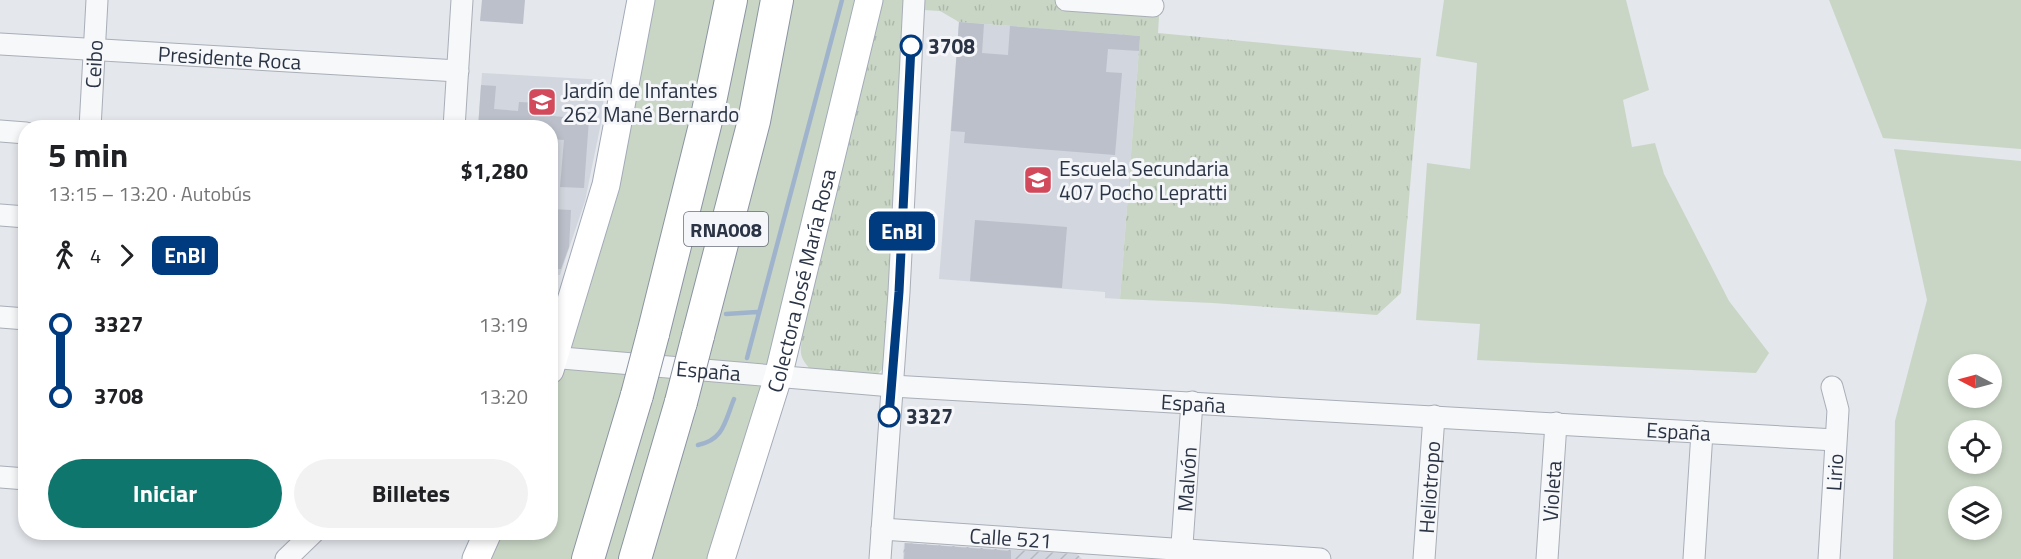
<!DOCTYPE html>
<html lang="es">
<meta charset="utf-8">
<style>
:root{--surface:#fff;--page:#f2f2f2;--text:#202124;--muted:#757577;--accent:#0f766e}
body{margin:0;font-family:"Titillium Web",sans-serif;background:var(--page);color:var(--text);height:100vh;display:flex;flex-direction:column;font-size:22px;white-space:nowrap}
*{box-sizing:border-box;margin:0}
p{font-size:20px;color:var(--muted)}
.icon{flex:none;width:33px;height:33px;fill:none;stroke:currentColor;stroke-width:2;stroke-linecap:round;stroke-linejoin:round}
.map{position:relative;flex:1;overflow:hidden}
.panel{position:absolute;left:18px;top:120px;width:540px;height:420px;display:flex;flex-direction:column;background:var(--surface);border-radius:24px;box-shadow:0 3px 9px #0003}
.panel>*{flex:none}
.badge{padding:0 12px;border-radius:9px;font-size:21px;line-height:39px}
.needle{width:39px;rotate:276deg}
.fabs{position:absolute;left:1948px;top:354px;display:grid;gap:12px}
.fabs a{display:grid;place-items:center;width:54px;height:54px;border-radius:50%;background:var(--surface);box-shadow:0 3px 9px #0003;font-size:30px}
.map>.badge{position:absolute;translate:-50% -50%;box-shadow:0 0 0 3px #fff}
.legs{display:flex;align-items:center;gap:9px;height:66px;padding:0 30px;font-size:20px}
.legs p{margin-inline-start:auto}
.summary{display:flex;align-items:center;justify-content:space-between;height:102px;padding:0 30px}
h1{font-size:33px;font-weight:700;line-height:45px}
.action{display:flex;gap:12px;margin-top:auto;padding:12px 30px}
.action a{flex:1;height:69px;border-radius:36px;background:var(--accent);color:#fff;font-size:24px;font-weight:700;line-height:69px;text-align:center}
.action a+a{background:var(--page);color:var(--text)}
ul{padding:0 30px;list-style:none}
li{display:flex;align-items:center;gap:21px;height:72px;font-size:22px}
li i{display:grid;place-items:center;width:9px;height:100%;margin:0 8px;background:currentColor}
li i::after{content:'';width:15px;height:15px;margin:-8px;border:4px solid;border-radius:50%;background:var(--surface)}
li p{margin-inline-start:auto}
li:first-child i{background:linear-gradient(#0000 50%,currentColor 0)}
li:last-child i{background:linear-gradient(currentColor 50%,#0000 0)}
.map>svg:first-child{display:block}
.built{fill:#d2d6de}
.industrial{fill:url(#industrial-furrows)}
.green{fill:#c9d6c5;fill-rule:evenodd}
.park{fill:url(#park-tufts)}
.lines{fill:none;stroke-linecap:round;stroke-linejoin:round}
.stream{stroke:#9fb4cc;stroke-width:4.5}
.building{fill:#bbc0ca}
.minor-casing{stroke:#a9aeb7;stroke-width:23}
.major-casing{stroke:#a3abb8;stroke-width:29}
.highway-casing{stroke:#8b94a3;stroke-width:34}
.minor{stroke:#f7f8fa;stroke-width:21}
.major{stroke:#fff;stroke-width:27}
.highway{stroke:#fff;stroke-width:32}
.highway-bridge-casing{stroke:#8b94a3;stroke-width:34;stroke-linecap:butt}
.highway-bridge{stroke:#fff;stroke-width:32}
.line-1-casing{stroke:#fff;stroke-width:14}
.line-1{stroke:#003b80;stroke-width:9}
.stop-1-dot{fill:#fff;stroke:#003b80;stroke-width:3}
.labels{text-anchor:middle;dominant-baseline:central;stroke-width:6;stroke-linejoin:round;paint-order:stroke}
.shield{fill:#f4f6f9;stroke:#676e7b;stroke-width:1.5}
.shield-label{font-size:20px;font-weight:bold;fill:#2b3445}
.stop-label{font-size:21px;font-weight:bold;fill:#2b3445;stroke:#f4f6f9;text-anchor:start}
.street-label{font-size:21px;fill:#2b3445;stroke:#f4f6f9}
.poi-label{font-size:21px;fill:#2b3445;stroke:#f4f6f9;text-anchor:start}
</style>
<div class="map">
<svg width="2021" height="559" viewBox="0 0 2021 559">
<defs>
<pattern id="industrial-furrows" width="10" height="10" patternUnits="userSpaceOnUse" patternTransform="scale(1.5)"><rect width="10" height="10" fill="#d2d6de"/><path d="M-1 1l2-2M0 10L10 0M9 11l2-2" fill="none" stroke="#b4b8c0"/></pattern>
<pattern id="park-tufts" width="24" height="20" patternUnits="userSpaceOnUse" patternTransform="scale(1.5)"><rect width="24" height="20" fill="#c9d6c5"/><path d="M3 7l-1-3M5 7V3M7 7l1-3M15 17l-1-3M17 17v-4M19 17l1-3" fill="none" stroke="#adb8ab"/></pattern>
</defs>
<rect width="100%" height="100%" fill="#e4e7ec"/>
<path class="built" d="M959,22L1140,36L1120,299L1105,298V292L939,279Z
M482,73L605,80L602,118L585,201L560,275L551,274L550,128H478Z"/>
<path class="industrial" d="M904,543L1077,554L1082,559H903Z"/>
<path class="green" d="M641,0H869L721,559H476L488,533L550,532L551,370Z
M1444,0H1626L1649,90L1623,100L1632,147L1655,143L1664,174L1729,301L1769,353L1756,373L1477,360L1480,324L1416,320L1427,163L1470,169L1477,63L1436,56Z
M1829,0H2021V149L1883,138Z
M1894,149L2021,161V559H1893L1895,421L1927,300ZM1959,364H1992V398H1959ZM1959,430H1992V464H1959ZM1959,496H1992V530H1959Z"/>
<path class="park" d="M882,0H910L885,366L876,376L812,371C794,353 803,348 803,326Z
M923,0H1160L1158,33L1421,58L1401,293L1377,315L1213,303L1120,299L1140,36L959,22L940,11L923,10Z"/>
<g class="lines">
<path class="stream" d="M726,314L757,312
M747,358L842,0
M698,445C724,440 725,421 734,399"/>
</g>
<path class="building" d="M482,0H525L523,24L480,21Z
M959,22L984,24L982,53L1008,55L1010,26L1140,36L1139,51L1108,49L1106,72L1122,73L1115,155L964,143L965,132L951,131Z
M481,85L496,86L494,109L518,111L519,102L541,103L540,115L589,119L584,188L560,187L564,140L550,139V128H478Z
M550,209L571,210L569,247L561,269H550Z
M975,220L1067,227L1062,288L970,281Z
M905,543L1011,551V559H904Z"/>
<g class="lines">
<g class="minor-casing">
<g id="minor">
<path d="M1066,0L1153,6"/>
<path id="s1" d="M0,44L458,71"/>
<path id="s2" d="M90,128L97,0"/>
<path d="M454,128L462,0"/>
<path d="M0,131L26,133"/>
<path d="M0,215L26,217"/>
<path d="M0,317L26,319"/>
<path id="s3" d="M550,357L892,386L1835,440"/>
<path d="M0,477L26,479"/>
<path id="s4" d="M882,529L1320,559"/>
<path d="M286,559L314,532"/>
<path d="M880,559L899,292L914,0"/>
<path id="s5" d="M1181,559L1192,402"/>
<path id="s6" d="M1424,559L1434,416"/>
<path id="s7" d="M1547,559L1556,423"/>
<path d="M1694,559L1702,432"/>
<path id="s8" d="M1829,559L1838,410L1832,387"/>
</g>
</g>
<g class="major-casing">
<g id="major">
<path d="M550,370L606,185L641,0"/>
<path d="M476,559L488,532"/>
<path id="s9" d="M721,559L778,377L869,0"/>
</g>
</g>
<g class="highway-casing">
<path id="highway" d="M653,334L706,121L731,0
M698,336L754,121L777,0
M588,559L637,395
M635,559L681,402"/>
</g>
<use href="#minor" class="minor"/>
<use href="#major" class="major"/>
<use href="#highway" class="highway"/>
<g class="highway-bridge-casing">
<path id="highway-bridge" d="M637,395L653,334
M681,402L698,336"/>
</g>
<use href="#highway-bridge" class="highway-bridge"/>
</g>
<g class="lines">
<g class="line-1-casing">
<path id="line-1" d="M889,416L899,292L911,46"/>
</g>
<use href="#line-1" class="line-1"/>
</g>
<defs>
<g id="school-square" transform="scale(1.5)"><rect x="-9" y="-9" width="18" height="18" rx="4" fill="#d1495b" stroke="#f4f6f9"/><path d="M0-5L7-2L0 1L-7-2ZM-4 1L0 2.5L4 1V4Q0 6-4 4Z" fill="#fff"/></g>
</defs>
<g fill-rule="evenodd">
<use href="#school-square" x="542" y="102"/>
<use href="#school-square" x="1038" y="180"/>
</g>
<g class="stop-1-dot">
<circle cx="911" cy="46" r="10"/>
<circle cx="889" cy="416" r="10"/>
</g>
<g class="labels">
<rect class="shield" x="684" y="212" width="84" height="34" rx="4.5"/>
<g class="shield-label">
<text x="726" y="229">RNA008</text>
</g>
<g class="stop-label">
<text x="928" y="46">3708</text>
<text x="906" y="416">3327</text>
</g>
<g class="street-label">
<text stroke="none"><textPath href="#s1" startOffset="230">Presidente Roca</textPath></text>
<text stroke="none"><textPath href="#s2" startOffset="64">Ceibo</textPath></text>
<text stroke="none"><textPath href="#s9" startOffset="290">Colectora José María Rosa</textPath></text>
<text stroke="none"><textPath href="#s3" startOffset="159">España</textPath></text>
<text stroke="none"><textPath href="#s3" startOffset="645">España</textPath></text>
<text stroke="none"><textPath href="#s3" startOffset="1131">España</textPath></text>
<text stroke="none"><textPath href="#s8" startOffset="87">Lirio</textPath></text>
<text stroke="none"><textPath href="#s5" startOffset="80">Malvón</textPath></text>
<text stroke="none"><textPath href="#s6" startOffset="72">Heliotropo</textPath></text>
<text stroke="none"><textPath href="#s7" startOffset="68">Violeta</textPath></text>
<text stroke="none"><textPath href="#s4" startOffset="129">Calle 521</textPath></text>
</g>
<g class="poi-label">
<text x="563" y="90">Jardín de Infantes<tspan x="563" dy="24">262 Mané Bernardo</tspan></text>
<text x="1059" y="168">Escuela Secundaria<tspan x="1059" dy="24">407 Pocho Lepratti</tspan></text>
</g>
</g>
</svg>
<div class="fabs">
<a><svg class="needle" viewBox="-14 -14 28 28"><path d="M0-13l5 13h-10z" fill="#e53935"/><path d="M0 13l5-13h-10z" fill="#757577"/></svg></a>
<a><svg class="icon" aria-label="locate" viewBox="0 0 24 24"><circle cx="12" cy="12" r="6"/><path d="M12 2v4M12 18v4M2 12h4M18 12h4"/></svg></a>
<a><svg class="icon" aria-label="layers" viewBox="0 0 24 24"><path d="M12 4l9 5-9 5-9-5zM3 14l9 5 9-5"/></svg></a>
</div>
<b class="badge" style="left:902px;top:231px;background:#003b80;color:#fff">EnBI</b>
<section class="panel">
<div class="summary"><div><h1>5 min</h1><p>13:15 – 13:20 · Autobús</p></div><b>$1,280</b></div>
<div class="legs"><svg class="icon" aria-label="walk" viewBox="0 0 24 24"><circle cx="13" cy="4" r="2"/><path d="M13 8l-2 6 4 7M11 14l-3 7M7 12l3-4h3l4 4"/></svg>4<svg class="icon" aria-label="forward" viewBox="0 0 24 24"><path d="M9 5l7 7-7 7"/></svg><b class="badge" style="background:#003b80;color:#fff">EnBI</b></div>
<ul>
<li><i style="color:#003b80"></i><b>3327</b><p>13:19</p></li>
<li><i style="color:#003b80"></i><b>3708</b><p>13:20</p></li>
</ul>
<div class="action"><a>Iniciar</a><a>Billetes</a></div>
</section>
</div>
